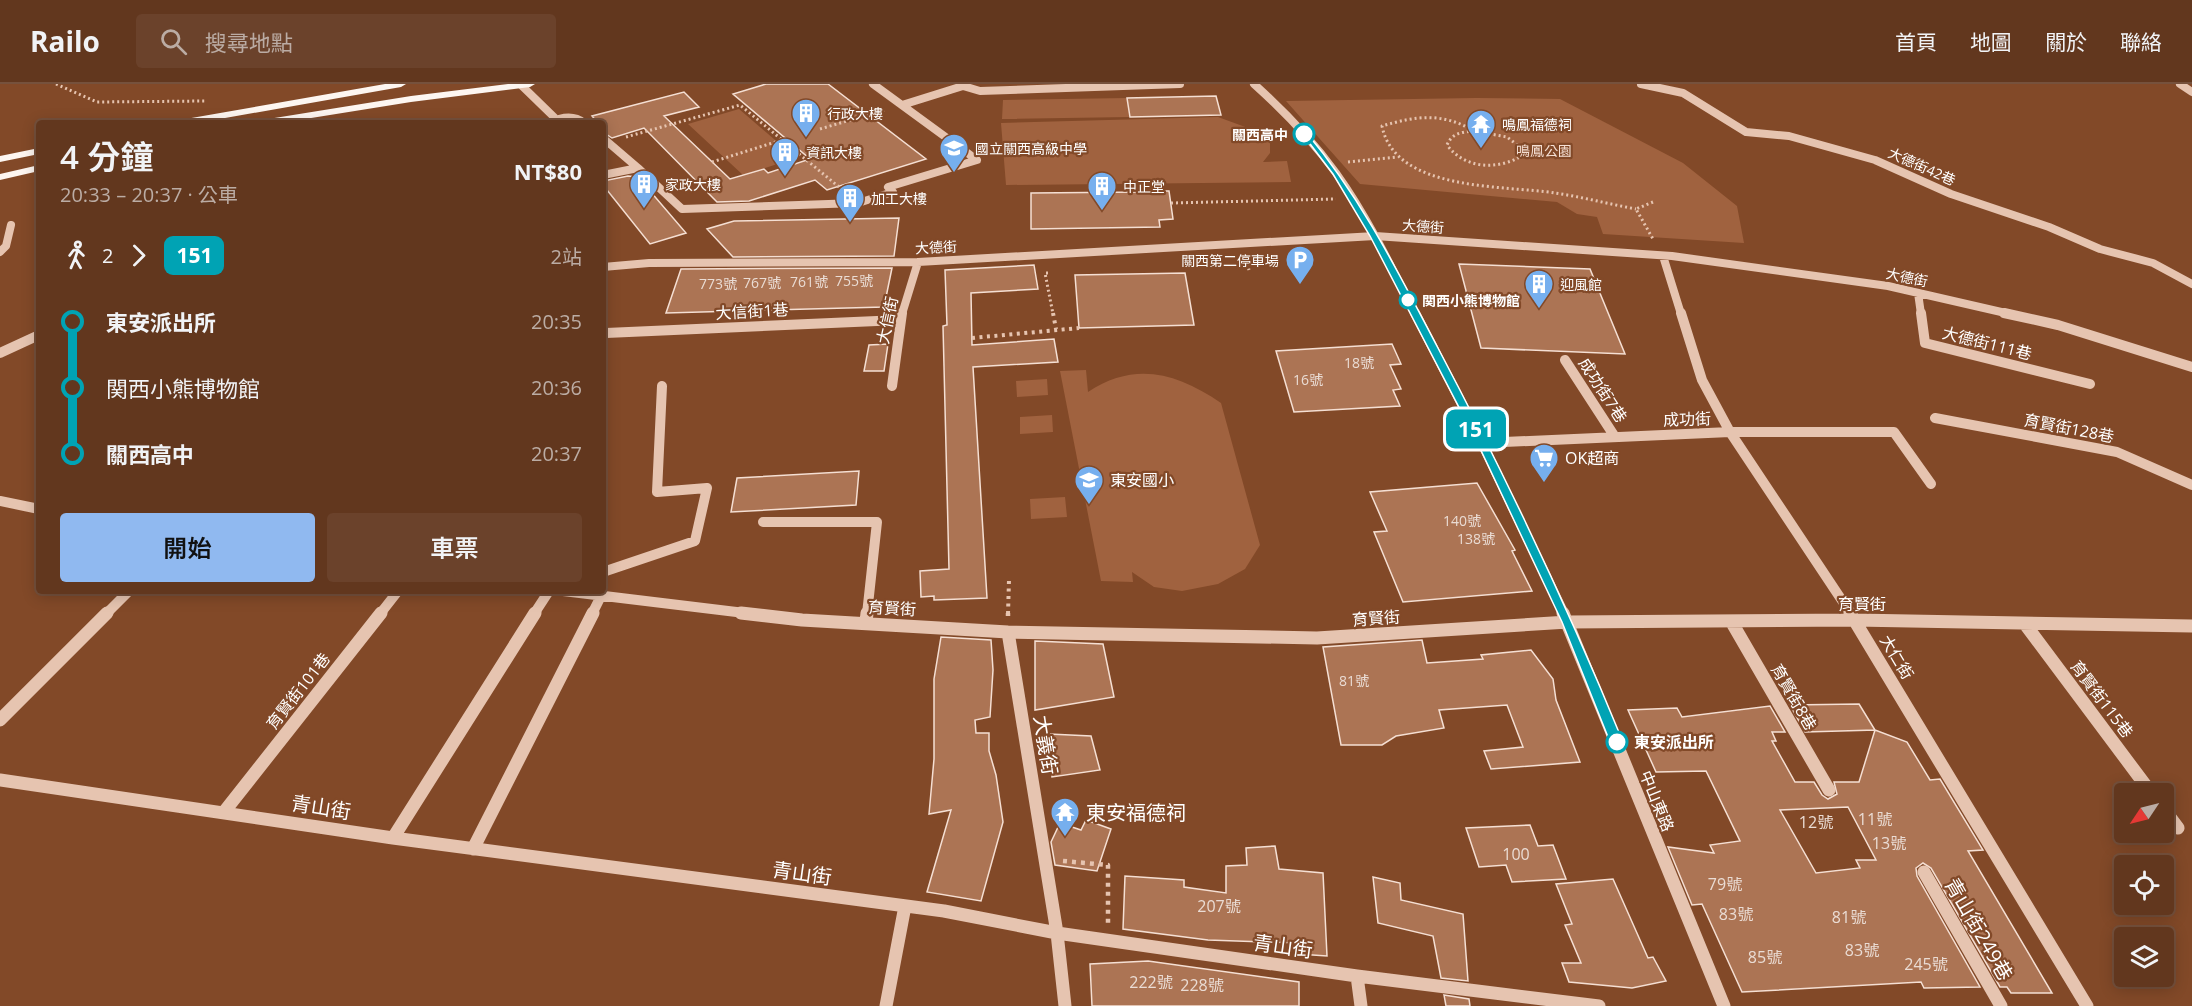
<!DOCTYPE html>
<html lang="zh-TW">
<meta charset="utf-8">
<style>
:root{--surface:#62371e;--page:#6b422b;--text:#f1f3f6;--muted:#bbaca4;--line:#76513c;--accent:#90b9f0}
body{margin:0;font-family:"Open Sans","Noto Sans TC",sans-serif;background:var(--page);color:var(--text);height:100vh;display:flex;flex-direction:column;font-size:22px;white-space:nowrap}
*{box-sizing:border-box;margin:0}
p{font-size:20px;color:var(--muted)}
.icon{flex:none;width:33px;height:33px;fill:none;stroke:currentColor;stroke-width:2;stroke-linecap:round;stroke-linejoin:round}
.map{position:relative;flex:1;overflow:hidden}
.sheet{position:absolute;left:36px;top:36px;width:570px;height:474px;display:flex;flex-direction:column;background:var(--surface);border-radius:6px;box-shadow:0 3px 15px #0003,0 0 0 2px var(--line)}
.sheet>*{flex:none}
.badge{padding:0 12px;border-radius:9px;font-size:21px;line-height:39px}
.needle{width:39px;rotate:235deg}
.buttons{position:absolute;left:2114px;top:699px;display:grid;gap:12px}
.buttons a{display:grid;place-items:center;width:60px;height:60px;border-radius:6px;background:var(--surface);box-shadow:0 3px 15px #0003,0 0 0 2px var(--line);font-size:30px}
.map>.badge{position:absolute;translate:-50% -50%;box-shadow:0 0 0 3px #fff}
.legs{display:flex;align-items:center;gap:9px;height:66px;padding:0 24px;font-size:20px}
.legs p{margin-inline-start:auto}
.headline{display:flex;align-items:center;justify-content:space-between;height:102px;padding:0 24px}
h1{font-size:33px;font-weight:600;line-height:45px}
.cta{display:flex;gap:12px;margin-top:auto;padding:12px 24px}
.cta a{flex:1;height:69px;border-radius:6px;background:var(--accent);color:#111;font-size:24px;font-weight:600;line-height:69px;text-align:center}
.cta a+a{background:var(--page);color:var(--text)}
ul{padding:0 24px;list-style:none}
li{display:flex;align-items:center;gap:21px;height:66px;font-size:22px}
li i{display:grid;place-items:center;width:9px;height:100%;margin:0 8px;background:currentColor}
li i::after{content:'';width:15px;height:15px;margin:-8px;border:4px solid;border-radius:50%;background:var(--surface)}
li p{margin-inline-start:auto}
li:first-child i{background:linear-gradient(#0000 50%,currentColor 0)}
li:last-child i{background:linear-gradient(currentColor 50%,#0000 0)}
header{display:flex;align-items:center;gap:36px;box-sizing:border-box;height:84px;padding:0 30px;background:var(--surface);border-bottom:2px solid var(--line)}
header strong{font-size:28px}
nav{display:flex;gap:33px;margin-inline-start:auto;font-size:21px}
.search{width:420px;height:54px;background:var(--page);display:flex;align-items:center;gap:15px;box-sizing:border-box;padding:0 21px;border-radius:6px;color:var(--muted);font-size:22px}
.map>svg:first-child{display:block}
.green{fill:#a0623f}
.building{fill:#ac7454;stroke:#f5dfd3;stroke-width:1.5;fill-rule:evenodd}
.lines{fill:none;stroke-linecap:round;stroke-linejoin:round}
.path-far2{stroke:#e6c4b0;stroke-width:3;stroke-dasharray:2 3;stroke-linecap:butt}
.path-far1{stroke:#e6c4b0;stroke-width:4;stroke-dasharray:3 4.5;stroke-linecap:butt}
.path{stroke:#e6c4b0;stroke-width:4.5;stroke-dasharray:4 5;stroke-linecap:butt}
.minor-far2{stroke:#e6c4b0;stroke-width:8}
.minor-far1{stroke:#e6c4b0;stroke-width:10}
.minor{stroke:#e6c4b0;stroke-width:13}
.major{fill:#fdf6f1;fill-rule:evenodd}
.line-1{fill:#00a3b4;stroke:#fff;stroke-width:1.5}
.stop-1-dot{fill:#fff;stroke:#00a3b4;stroke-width:3}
.labels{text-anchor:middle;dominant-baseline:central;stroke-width:4.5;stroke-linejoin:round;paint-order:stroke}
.far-poi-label{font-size:14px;fill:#fff;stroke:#824928;text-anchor:start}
.far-stop-label{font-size:14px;font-weight:bold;fill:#fff;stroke:#824928;text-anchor:end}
.far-park-label{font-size:14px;fill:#f5dfd3;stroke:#824928}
.far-street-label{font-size:14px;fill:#fff;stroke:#824928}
.number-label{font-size:14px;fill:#eadcd4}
.street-label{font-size:16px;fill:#fff;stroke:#824928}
.poi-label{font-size:16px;fill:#fff;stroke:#824928;text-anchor:start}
.stop-label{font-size:16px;font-weight:bold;fill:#fff;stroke:#824928;text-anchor:start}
.near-number-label{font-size:16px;fill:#eadcd4}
.near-street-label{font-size:20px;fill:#fff;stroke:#824928}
.near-poi-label{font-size:20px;fill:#fff;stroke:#824928;text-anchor:start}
</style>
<header>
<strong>Railo</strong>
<div class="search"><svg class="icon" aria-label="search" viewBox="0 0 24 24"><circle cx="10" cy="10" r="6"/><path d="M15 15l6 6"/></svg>搜尋地點</div>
<nav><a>首頁</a><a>地圖</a><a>關於</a><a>聯絡</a></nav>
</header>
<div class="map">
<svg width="2192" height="922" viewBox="0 0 2192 922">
<rect width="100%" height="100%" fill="#824928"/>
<path class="green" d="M1127,14L1130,33L1002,35L1003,16Z
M1476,14L1560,15L1683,79L1737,122L1744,159L1603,150L1597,133L1577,130L1557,118L1360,100L1286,17Z
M739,25L796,74L743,91L688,40Z
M1218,33L1259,48L1270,59V69L1263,78L1287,77L1291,98L1006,101L1001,39Z
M1086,286L1088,308C1135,277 1177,289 1221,319L1260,461L1245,485L1218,500L1182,507L1154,503L1132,488L1133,498L1101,497L1060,287Z
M1047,295L1048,311L1017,313L1016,297Z
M1052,331L1053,348L1020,350V333Z
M1065,413L1067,433L1031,435L1030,415Z"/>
<path class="building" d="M766,0H828L926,75L827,106L815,96L749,117L717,118L644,44L612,54L603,48V39H598L592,32L684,8L699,23L664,32L730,95L764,85L768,89L810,75L733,10Z
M1216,12L1221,31L1130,33L1127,14Z
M628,92L638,93L686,149L650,160L603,101V97Z
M1142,97H1162L1163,107H1169L1173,135L1159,136L1160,143L1031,145V109L1143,108Z
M899,134L894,172L733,173L707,145L734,137Z
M1459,180L1590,185L1625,270L1481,264Z
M1034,181L1038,205L971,209L972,261L1054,255L1058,278L973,283L987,514L934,516V512L921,513L920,487L949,485L943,242L947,241L945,186Z
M892,184L884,223L666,229L681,185Z
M1185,189L1194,241L1079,244L1075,191Z
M888,260L884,287H864L869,261Z
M1392,260L1401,280L1390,281L1401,305L1393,306L1400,322L1294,328L1276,267Z
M859,387L856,421L731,428L737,394Z
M1477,399L1515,466L1512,467L1532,507L1403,518L1374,448L1387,447L1370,408Z
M941,553L991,556L993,586L990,633L975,636L976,649H989V667L996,691L1003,738L981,817L927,808L951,726L929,730L934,675V595Z
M1422,556L1427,579L1483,575L1481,571L1531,566L1553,595L1556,616L1580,678L1491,685L1484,667L1523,663L1507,621L1439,626L1444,644L1396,652L1382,661H1341L1323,563Z
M1035,557L1103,560L1114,613L1035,626Z
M1859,620L1875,646L1805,648L1790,621Z
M1770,622L1785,648H1772L1776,657H1772L1795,698H1814L1822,711L1828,715L1837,710L1834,698H1859L1875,646L1907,658L1930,696L1940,695L1983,766L1968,767L2052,909H2011L2007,903H2000L1931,784L1923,779L1916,784L1917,792L1980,903L1924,904L1921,898L1742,908L1702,820L1692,821L1668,763L1714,769L1710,761L1740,757L1706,687L1656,688L1628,626L1677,624L1682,633ZM1848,723L1876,776H1856L1860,784L1816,789L1780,726Z
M1049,650L1091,652L1100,686L1052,693Z
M1086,736L1111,745L1097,787L1055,781L1051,758L1060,739L1081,746Z
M1530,741L1538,762L1553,761L1566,795L1512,798L1506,781L1479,783L1466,744Z
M1275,762L1279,785L1323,789L1327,872L1298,870V859L1208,856L1123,845L1125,792L1184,796V803L1226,809V782L1247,781L1246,764Z
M1373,793L1400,799L1401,816L1463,830L1468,897L1441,894L1433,852L1378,839Z
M1613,795L1648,874L1653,873L1666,897L1632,904L1569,898L1562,879H1581L1565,841L1572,840L1556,800Z
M1148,877L1299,898V922H1092L1090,880Z
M1444,911L1469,915L1470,922H1446Z"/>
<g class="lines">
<path class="path-far2" d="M56,0L97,18L205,17
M820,45L884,26
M1474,47C1442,28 1416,32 1382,42C1395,108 1504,101 1555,109C1582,113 1609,120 1636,125
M1474,47L1507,53L1520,63L1518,74C1494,86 1464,84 1447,61C1452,49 1462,48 1474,47Z
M626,53L740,21L839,103
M712,78L782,56
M1348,78L1397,73
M1653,118L1636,125L1653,155
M1171,119L1336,115
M1246,175L1249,186
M1048,189H1045L1053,230"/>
<path class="path-far1" d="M1053,229L1056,245
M972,254L1079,244
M1008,530L1009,496"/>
<path class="path" d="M1008,532V529
M1063,777L1108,781V840"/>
<path class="minor-far2" d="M966,0L963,2L980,7L1180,0
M1254,0C1284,27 1312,56 1336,89C1367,132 1391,182 1415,230
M1641,0L1683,9L1746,48L1789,52L1875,76L1951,110L2049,143L2100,165L2153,179L2192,200
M2180,0L2192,8
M521,1L556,35
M902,21L963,2
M549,39C561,33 573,30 584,39
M603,54L638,84
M603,91L638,84L682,125L858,119L893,108L888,103L977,76L873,0
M0,168L6,162L11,141
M1663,172L1681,230
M603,183L649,179L918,178L1375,152L1672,172L1888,202L2010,230
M1918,209L1921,230
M902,230L918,178"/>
<path class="minor-far1" d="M1415,229L1482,359L1564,530
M1681,229L1702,296L1730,348L1851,530
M1921,229L1925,259L2090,300
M2004,229L2058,241L2192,283
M606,249L900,236
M0,269L39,251
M1565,276L1615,353
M892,302L902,229
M1935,334L2117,368L2192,401
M1482,359L1730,348H1894L1931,400
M0,417L39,425
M763,438H877L867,530
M603,488L695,457L707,404L657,408L662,302
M563,507L753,530
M106,530L129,507
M380,530L398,507
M534,530L549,507
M592,530L601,512"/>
<path class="minor" d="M741,529L802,536L1008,548L1317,554L1568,538L1855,536L2192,542
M1563,529L1724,922
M1850,529L2087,922
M1731,537L1829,706
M866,539L867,529
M2025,540L2152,710
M1008,548L1057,849L1065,922
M0,636L107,529
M0,696L393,754L944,827L1057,849L1357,892L1599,922
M2163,724L2178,744
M224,728L381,529
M393,754L535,529
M473,765L593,529
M1924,788L2001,922
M1357,892L1361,922
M886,922L905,822"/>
<path class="major" d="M385,0H406L401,3L197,39H175L180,36Z
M508,0H535L530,3L411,18L280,39H257L262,36L411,12Z
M39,64V70L0,78V72Z
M39,81V87L0,96V90Z"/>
</g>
<path class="line-1" d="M1301,48H1306C1362,115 1398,188 1438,264C1506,393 1568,523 1623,658L1621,662H1612L1610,658L1562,538L1477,358L1370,152L1333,90Z"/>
<defs>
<g id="building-pin" transform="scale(1.5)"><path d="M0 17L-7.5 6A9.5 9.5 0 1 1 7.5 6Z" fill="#76afee" stroke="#824928"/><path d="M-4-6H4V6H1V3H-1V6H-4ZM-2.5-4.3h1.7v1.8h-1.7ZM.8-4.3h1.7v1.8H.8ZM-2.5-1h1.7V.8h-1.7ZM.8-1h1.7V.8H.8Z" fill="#fff"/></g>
<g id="temple-pin" transform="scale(1.5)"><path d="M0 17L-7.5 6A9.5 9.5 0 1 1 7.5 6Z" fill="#76afee" stroke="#824928"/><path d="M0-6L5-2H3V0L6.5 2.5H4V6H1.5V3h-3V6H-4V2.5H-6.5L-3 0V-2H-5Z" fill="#fff"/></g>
<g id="school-pin" transform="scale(1.5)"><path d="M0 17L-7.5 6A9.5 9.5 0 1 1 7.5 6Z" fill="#76afee" stroke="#824928"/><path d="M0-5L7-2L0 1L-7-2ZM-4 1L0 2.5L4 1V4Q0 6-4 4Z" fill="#fff"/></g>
<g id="parking-pin" transform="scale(1.5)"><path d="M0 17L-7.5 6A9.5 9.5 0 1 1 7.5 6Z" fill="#76afee" stroke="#824928"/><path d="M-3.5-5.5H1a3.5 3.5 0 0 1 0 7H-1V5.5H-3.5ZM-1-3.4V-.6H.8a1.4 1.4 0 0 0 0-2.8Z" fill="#fff"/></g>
<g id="supermarket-pin" transform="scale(1.5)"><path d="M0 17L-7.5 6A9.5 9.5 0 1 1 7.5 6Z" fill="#76afee" stroke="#824928"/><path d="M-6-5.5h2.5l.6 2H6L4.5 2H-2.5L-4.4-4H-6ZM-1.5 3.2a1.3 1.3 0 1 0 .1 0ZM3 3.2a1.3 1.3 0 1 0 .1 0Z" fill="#fff"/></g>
</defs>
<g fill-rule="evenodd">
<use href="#building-pin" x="806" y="29"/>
<use href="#temple-pin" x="1481" y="40"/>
<use href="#school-pin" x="954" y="64"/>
<use href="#building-pin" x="785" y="68"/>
<use href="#building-pin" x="644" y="100"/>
<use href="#building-pin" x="1102" y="102"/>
<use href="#building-pin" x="850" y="114"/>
<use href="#parking-pin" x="1300" y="176"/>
<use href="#building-pin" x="1539" y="200"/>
<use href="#supermarket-pin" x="1544" y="374"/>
<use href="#school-pin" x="1089" y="396"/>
<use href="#temple-pin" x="1065" y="728"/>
</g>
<g class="stop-1-dot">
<circle cx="1304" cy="50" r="10"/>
<circle cx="1408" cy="216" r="8"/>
<circle cx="1617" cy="658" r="10"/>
</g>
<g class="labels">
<g class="far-poi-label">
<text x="827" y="29">行政大樓</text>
<text x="1502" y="40">鳴鳳福德祠</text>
<text x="975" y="64">國立關西高級中學</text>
<text x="806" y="68">資訊大樓</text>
<text x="665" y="100">家政大樓</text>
<text x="1123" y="102">中正堂</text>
<text x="871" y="114">加工大樓</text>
<text x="1279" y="176" text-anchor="end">關西第二停車場</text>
<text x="1560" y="200">迎風館</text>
</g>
<g class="far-stop-label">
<text x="1288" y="50">關西高中</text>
<text x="1422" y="216" text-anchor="start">関西小熊博物館</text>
</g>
<g class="far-park-label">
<text x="1544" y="66">鳴鳳公園</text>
</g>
<g class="far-street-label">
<text transform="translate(1922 82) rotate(24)">大德街42巷</text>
<text transform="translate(1423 142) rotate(4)">大德街</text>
<text transform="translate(936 163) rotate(-3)">大德街</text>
<text transform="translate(1907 193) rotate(12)">大德街</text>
</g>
<g class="number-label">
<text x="854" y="196">755號</text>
<text x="809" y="197">761號</text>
<text x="762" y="198">767號</text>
<text x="718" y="199">773號</text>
<text x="1359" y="278">18號</text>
<text x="1308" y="295">16號</text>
<text x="1462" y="436">140號</text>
<text x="1476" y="454">138號</text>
<text x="1354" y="596">81號</text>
</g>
<g class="street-label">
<text transform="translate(752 227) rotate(-3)">大信街1巷</text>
<text transform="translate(887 236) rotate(-78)">大信街</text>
<text transform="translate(1987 259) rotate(14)">大德街111巷</text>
<text transform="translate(1603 306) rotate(57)">成功街7巷</text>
<text transform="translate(1687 335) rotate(-2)">成功街</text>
<text transform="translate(2069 344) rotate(11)">育賢街128巷</text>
<text x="1862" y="520">育賢街</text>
<text transform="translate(892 524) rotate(3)">育賢街</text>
<text transform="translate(1376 534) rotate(-4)">育賢街</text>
<text transform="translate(1897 573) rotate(59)">大仁街</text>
<text transform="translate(298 607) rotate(-52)">育賢街101巷</text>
<text transform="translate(1794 613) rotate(60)">育賢街8巷</text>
<text transform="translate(2102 615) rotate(53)">育賢街115巷</text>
<text transform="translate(1657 717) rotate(68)">中山東路</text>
</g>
<g class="poi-label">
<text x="1565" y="374">OK超商</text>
<text x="1110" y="396">東安國小</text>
</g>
<g class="stop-label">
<text x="1634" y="658">東安派出所</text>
</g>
<g class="near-number-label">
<text x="1875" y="735">11號</text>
<text x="1816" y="738">12號</text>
<text x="1889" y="759">13號</text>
<text x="1516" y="770">100</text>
<text x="1725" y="800">79號</text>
<text x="1219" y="822">207號</text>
<text x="1736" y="830">83號</text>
<text x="1849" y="833">81號</text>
<text x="1862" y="866">83號</text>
<text x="1765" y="873">85號</text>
<text x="1926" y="880">245號</text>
<text x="1151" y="898">222號</text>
<text x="1202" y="901">228號</text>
</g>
<g class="near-street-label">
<text transform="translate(1046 661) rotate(81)">大義街</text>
<text transform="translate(321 723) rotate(9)">青山街</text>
<text transform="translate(802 789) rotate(8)">青山街</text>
<text transform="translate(1979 845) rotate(60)">青山街249巷</text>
<text transform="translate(1283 862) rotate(8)">青山街</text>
</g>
<g class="near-poi-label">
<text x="1086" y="728">東安福德祠</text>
</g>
</g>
</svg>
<div class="buttons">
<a><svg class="needle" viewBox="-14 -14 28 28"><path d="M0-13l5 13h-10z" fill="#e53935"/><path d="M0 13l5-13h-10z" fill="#bbaca4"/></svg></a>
<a><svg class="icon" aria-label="locate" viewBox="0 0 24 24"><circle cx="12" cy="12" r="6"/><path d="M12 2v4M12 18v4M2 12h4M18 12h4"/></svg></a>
<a><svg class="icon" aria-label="layers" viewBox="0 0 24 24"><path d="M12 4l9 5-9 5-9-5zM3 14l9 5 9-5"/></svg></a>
</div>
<b class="badge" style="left:1476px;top:345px;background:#00a3b4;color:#fff">151</b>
<section class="sheet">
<div class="headline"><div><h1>4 分鐘</h1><p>20:33 – 20:37 · 公車</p></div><b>NT$80</b></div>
<div class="legs"><svg class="icon" aria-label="walk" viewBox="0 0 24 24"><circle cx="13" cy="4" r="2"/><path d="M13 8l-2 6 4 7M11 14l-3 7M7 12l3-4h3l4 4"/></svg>2<svg class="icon" aria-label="forward" viewBox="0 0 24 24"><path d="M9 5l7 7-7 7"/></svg><b class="badge" style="background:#00a3b4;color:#fff">151</b><p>2站</p></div>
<ul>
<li><i style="color:#00a3b4"></i><b>東安派出所</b><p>20:35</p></li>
<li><i style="color:#00a3b4"></i><span>関西小熊博物館</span><p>20:36</p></li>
<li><i style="color:#00a3b4"></i><b>關西高中</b><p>20:37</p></li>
</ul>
<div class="cta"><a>開始</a><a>車票</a></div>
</section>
</div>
